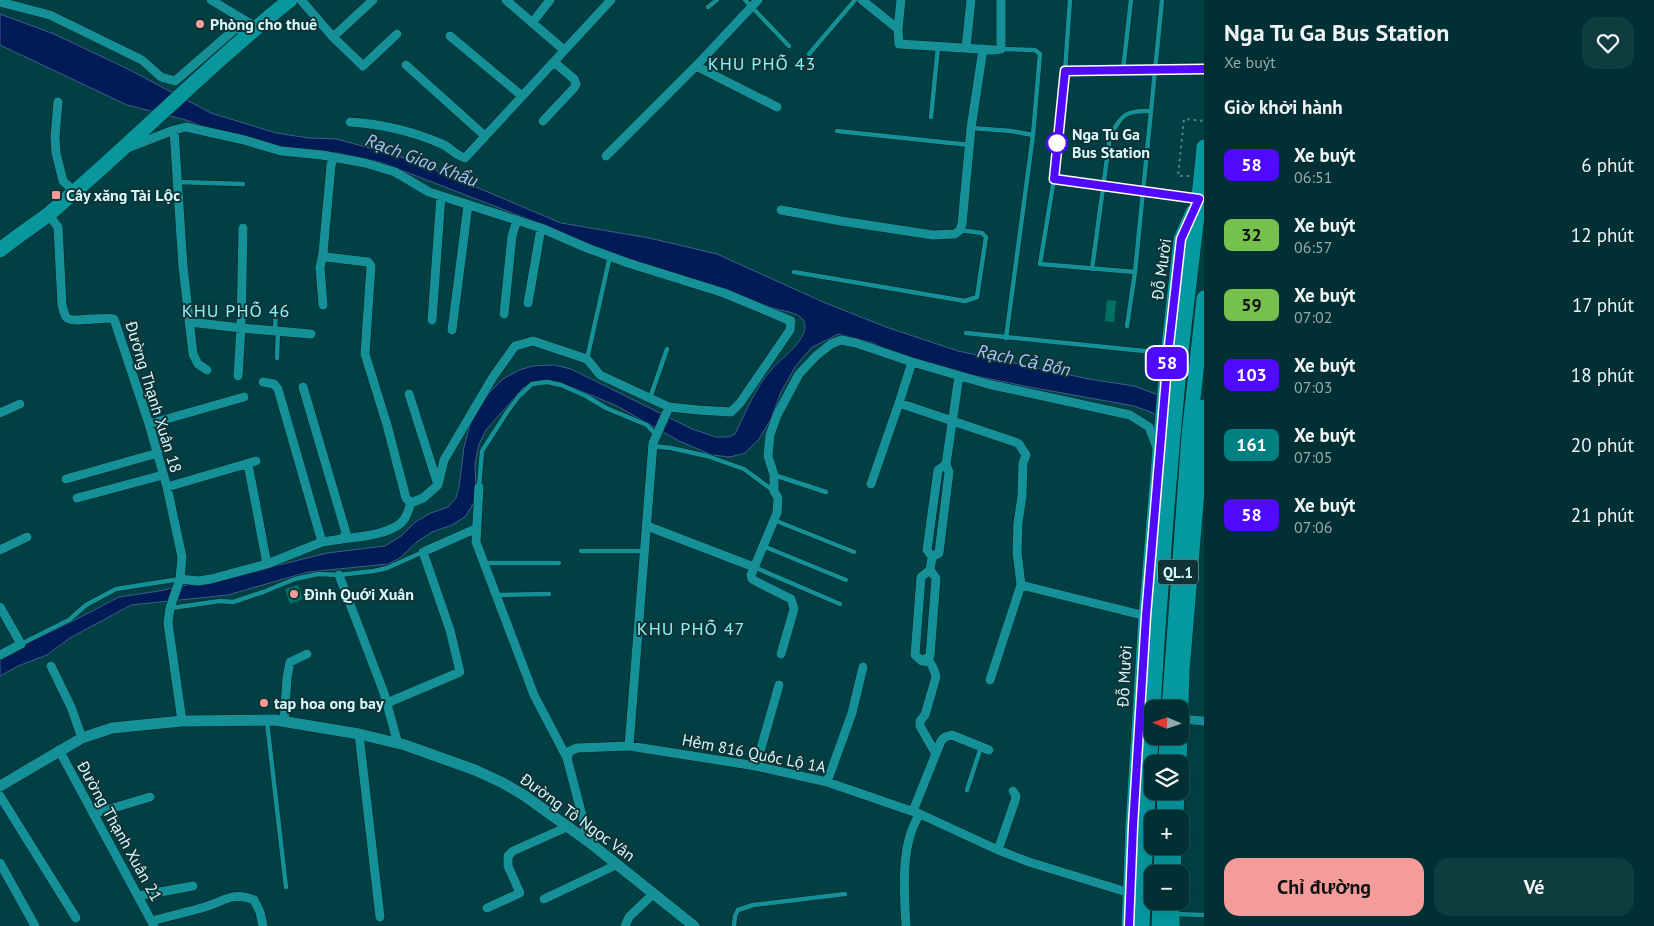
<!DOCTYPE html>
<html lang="vi">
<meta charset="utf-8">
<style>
:root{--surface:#003033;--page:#0e3c3f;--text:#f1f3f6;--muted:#95a9ac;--line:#224b4e;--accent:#f59b9a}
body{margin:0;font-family:"PT Sans",sans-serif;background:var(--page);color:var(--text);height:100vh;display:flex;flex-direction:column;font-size:19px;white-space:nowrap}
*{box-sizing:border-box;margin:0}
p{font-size:16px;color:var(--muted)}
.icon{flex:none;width:28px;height:28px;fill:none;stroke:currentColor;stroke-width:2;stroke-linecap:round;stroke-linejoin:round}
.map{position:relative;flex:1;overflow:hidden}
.panel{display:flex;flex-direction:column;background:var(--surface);width:450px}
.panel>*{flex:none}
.badge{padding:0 10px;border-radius:8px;font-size:18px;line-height:32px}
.needle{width:32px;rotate:272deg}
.controls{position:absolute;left:1144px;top:700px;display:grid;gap:10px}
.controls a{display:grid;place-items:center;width:45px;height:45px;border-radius:10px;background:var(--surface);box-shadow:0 5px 20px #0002,0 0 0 1px var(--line);font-size:25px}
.map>.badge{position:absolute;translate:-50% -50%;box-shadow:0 0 0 2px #fff}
h2{padding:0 20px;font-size:19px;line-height:45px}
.round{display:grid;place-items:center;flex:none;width:52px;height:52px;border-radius:15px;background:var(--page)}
.summary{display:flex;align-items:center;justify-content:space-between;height:85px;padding:0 20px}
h1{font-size:24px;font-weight:700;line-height:38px}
.primary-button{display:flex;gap:10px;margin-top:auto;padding:10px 20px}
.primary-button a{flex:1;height:58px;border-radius:15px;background:var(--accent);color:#111;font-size:20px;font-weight:700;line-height:58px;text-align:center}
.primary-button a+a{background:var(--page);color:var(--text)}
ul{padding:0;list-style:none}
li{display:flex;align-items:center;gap:15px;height:70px;padding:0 20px}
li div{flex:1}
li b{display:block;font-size:19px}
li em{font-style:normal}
li .badge{min-width:55px;font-weight:700;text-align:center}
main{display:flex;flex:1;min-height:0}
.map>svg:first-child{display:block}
.water{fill:#001b56;stroke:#405e88}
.building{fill:#007164}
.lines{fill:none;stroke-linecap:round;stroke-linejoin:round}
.service-casing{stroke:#022426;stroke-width:5.5}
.minor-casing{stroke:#022426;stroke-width:10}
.tertiary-casing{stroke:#022426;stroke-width:12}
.primary-casing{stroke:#022426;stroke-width:16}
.trunk-casing{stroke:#022426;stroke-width:16}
.path{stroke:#52888b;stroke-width:2;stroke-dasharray:2.5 4;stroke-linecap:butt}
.service{stroke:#169097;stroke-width:4.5}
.minor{stroke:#169097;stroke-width:9}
.tertiary{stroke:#169097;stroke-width:11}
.primary{stroke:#09979e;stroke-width:15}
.trunk{stroke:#0599a0;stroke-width:15}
.line-casing{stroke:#fff;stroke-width:11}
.line{stroke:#4f0aff;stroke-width:8}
.poi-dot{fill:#f59b9a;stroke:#123335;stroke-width:2}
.stop-dot{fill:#fff;stroke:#4f0aff;stroke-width:2.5}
.labels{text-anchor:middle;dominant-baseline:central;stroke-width:4;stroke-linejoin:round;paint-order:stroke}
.shield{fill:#123335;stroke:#9abfc1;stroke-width:1}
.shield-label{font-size:15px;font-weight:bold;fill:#d5fbfd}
.poi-label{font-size:16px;font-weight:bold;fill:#d5fbfd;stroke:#123335;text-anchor:start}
.stop-label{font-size:16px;font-weight:bold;fill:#d5fbfd;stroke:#123335;text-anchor:start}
.street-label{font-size:16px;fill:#d5fbfd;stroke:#123335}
.neighbourhood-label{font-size:18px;letter-spacing:1px;fill:#8af2f8;stroke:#123335}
.water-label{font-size:18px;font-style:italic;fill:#a3c4fa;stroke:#123335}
</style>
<main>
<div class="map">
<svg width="1204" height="926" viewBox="0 0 1204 926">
<rect width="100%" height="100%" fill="#004044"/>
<path class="water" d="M0,14L54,34L128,69L211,113L276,133L309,138L337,139L412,160L561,223L649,238L717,254L823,302L886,327L958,351L1089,379L1134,386L1199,410L1204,432L1134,406L1029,387L952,371L898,355L873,343L838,334L811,348L795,367L781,392L771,419L759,439L745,453L730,457L712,455L679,441L617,406L574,388L547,381L533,382L523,388L486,430L479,444L475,463L476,491L474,502L466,516L452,525L432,532L418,541L400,558L388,564L308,572L228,595L131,605L70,638L47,655L18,666L0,676V656L71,622L119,597L159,591L275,566L327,553L385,546L401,536L415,522L431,513L448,507L456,498L459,487L464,447L471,421L484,398L503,379L519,370L533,366L554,365L571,369L692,429L716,437H729L735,434C746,412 755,388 771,370C781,358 806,342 805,325C803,312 786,312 776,309L588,247L528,219L380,162L338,153L295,152L220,133L186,120L127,105L0,45Z"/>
<path class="building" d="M1107,300L1116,301L1114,322L1105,321Z
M298,585L303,599L290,604L285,589Z"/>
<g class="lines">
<g class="service-casing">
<path id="service" d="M745,0L789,46
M1070,0L1065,71L1054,179L1040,264L1135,272
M708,7L717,0
M1001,49L1035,50L1040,54L1033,135L1006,338
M809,54L855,0
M1123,70L1131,0
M1065,71L1204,69
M931,117L938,47
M971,128L1011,131L1033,135
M837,131L970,145
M1054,179L1196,198
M177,182L243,184
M1092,269L1110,136C1122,115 1125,110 1150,111
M794,272L965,301L977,297L986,237L982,233L960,230
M1127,326L1135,272L1162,0
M275,331L276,305
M966,333L1164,353
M277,358L278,331
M587,359L610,256
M650,398L667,349
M653,446L671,448L707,456L744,469L774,491
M774,475L826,492
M479,487L482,451L507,412L519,396L532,384L547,382L561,385L586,396L606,408L647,425L656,435
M774,520L854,552
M763,546L846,580
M581,551H645
M484,563H559
M754,567L840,604
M496,595L549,594
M171,608L220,601L233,602L263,592L295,579L318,574L339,575L374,571L387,568L423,552
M21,644L69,620L86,605L116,589L180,579
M267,722L286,887
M967,790L981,747
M1175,914L1204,915
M734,926L735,916L738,910L753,905L845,894"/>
</g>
<g class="minor-casing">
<path id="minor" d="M211,0L256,27
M301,0L333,37L363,66L397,34
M506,0L564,50
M862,0L898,29
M901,0L898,29L899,44L995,50L1001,49V0
M0,2L50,15L142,60L161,77L175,81L235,29L256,27
M532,23L550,0
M450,36L522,96
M333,37L373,0
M966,47L971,0
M406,65L485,136
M696,66L777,107
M58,102L55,137L56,153L63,181L74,191
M543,121L574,88L576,84L574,79L554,62
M350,122C382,124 412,131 442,144C451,148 455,155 465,158L611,0
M174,130L183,267L193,354L198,364L207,370
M130,147L174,130L186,127L244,140L281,151L322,155L365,163L395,172L429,192L541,228L587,248L628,263L724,293L791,321L790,330L740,403L731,412L698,410L669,407L600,375L587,359L533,341L515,346L493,377L444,460L438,485L423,498L411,503L406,498L387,425L365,354L371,266L368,262L326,257L323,253L331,165L334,157
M606,156L696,66L758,0
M781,210L841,221L933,235L955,234L960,230L962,224L971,128L983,49
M48,214L58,227L62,305C63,308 64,314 66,317C71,324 104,316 114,319L149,424L167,487L182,557L180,579L170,608L168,623L182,721
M528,303L541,228
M323,305L320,268L323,253
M504,314L512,236L517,220
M432,320L441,196
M189,322L241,328L311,334
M452,330L468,205
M912,362L988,384L1130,415L1149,427L1157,448
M238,376L241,328L243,228
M263,382L274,384L278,389L322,542
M409,394L438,485
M0,413L20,404
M149,424L244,397
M248,464L267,564
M946,464L938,470L927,550L932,557L939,553L949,472L946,464L959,376
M66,479L158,453
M871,484L899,403
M167,487L256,461
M479,487L476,542L534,695L567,758L589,842
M77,498L163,475
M647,526L754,567
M342,539C359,537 396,534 405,518C408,513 409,508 411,503
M0,550L27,537
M930,570L936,578L930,656L922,661L915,655L921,577L930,570L932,557
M339,575L384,693L398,744
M180,579L198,581L211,579L267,564L322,542L342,539L346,533L303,387
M1021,585L1146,616
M0,607L21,644L0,655
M781,654L794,609L791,599L757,582L752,579L751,575L777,513L778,498L774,491V475L768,456L770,435L777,415L799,374L816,356L831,344L841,340L856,343L912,362L899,403L1015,442L1019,444L1026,455L1023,463L1022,496L1018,523L1017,552L1021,585L990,680
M922,661L930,662L934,670L936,677L925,715L920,721V726L936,754
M51,666L71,707L82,738
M387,703L460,672L450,630L423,552L475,529
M1181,719L1204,721
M284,722L287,678L290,662L307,654
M359,734L380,917
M629,746L653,443L669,407
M59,750L154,926
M567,758L570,751L577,748L629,746L756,766L827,782L920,814L998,850L1029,862L1130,893
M756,766L779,685
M827,782L852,713L863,667
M0,796L76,918
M913,811L941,741L945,737L952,735L989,750
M93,814L150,797
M998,850L1015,801L1016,796L1013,791
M0,863L35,926
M138,896L193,886
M544,899L616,865
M487,908L520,893L508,866V856L513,851L567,827
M152,921C169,916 188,912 205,907C225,901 232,891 254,900L260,912L263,926
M625,926L629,917L653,894
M906,926C904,892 900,843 920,814"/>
</g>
<g class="tertiary-casing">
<path id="tertiary" d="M0,786L82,738L112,728L182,721L275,720L359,734L405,745L475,770L503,783L525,796L589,842L694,926"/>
</g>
<g class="primary-casing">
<path id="primary" d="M0,250C16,237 33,226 49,214C131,145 206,67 290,0"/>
</g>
<g class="trunk-casing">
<path id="trunk" d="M1169,709L1189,435L1204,298
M1180,735L1182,671L1204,407
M1166,764L1167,736
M1179,764L1180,736
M1164,819L1165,791
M1176,819L1177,791
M1161,874L1162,846
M1173,874L1174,846
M1129,926L1133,826L1146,616L1168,354L1181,239L1193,212
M1142,926C1149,744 1161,563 1178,381C1186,303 1197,225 1204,147
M1159,926L1160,901
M1172,926V901"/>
</g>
<path class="path" d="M1189,176H1178L1184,119L1204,121"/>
<use href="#service" class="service"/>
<use href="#minor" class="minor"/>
<use href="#tertiary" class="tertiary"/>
<use href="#primary" class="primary"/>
<use href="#trunk" class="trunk"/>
</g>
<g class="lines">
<g class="line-casing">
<path id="line" d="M1129,926L1133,826L1146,616L1168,354L1181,239L1199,199L1054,179L1065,71L1204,69"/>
</g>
<use href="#line" class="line"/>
</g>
<g class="poi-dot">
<circle cx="200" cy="24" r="5"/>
<rect x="51" y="190" width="10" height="10" rx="2.5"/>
<circle cx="294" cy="594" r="5"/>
<circle cx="264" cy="703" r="5"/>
</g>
<circle class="stop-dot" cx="1057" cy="143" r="10"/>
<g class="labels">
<rect class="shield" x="1158" y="559.5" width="40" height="25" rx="4"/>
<g class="shield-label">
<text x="1178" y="572">QL.1</text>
</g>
<g class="poi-label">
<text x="210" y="24">Phòng cho thuê</text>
<text x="66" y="195">Cây xăng Tài Lộc</text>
<text x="304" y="594">Đình Quới Xuân</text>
<text x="274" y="703">tap hoa ong bay</text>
</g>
<g class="stop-label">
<text x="1072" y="134">Nga Tu Ga<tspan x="1072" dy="18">Bus Station</tspan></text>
</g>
<g class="street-label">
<text transform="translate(1161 269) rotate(-82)">Đỗ Mười</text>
<text transform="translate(154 397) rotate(73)">Đường Thạnh Xuân 18</text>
<text transform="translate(1124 676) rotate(-87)">Đỗ Mười</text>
<text transform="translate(754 753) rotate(11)">Hẻm 816 Quốc Lộ 1A</text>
<text transform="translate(578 817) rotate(36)">Đường Tô Ngọc Vân</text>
<text transform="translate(120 831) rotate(61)">Đường Thạnh Xuân 21</text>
</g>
<g class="neighbourhood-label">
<text x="762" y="63">KHU PHỐ 43</text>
<text x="236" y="310">KHU PHỐ 46</text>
<text x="691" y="628">KHU PHỐ 47</text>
</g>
<g class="water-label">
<text transform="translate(422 160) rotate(21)">Rạch Giao Khẩu</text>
<text transform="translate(1024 360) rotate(12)">Rạch Cả Bốn</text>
</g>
</g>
</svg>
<div class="controls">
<a><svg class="needle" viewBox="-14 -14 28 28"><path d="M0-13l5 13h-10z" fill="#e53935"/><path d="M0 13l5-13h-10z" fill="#95a9ac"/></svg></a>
<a><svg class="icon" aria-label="layers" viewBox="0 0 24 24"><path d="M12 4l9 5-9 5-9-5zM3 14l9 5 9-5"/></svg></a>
<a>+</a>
<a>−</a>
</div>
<b class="badge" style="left:1167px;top:363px;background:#4f0aff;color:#fff">58</b>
</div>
<section class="panel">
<div class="summary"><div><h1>Nga Tu Ga Bus Station</h1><p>Xe buýt</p></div><a class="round"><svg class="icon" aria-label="heart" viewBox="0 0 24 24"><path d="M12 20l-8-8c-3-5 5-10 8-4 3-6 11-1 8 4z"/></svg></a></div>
<h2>Giờ khởi hành</h2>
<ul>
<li><span class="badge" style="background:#4f0aff;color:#fff">58</span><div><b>Xe buýt</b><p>06:51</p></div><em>6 phút</em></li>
<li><span class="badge" style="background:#76c04d;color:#111">32</span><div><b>Xe buýt</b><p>06:57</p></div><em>12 phút</em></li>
<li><span class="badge" style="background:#76c04d;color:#111">59</span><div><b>Xe buýt</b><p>07:02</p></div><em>17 phút</em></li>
<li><span class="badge" style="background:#4f0aff;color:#fff">103</span><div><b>Xe buýt</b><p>07:03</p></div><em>18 phút</em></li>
<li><span class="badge" style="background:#008080;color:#fff">161</span><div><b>Xe buýt</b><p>07:05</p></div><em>20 phút</em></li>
<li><span class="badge" style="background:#4f0aff;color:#fff">58</span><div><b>Xe buýt</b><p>07:06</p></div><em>21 phút</em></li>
</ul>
<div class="primary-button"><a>Chỉ đường</a><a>Vé</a></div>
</section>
</main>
